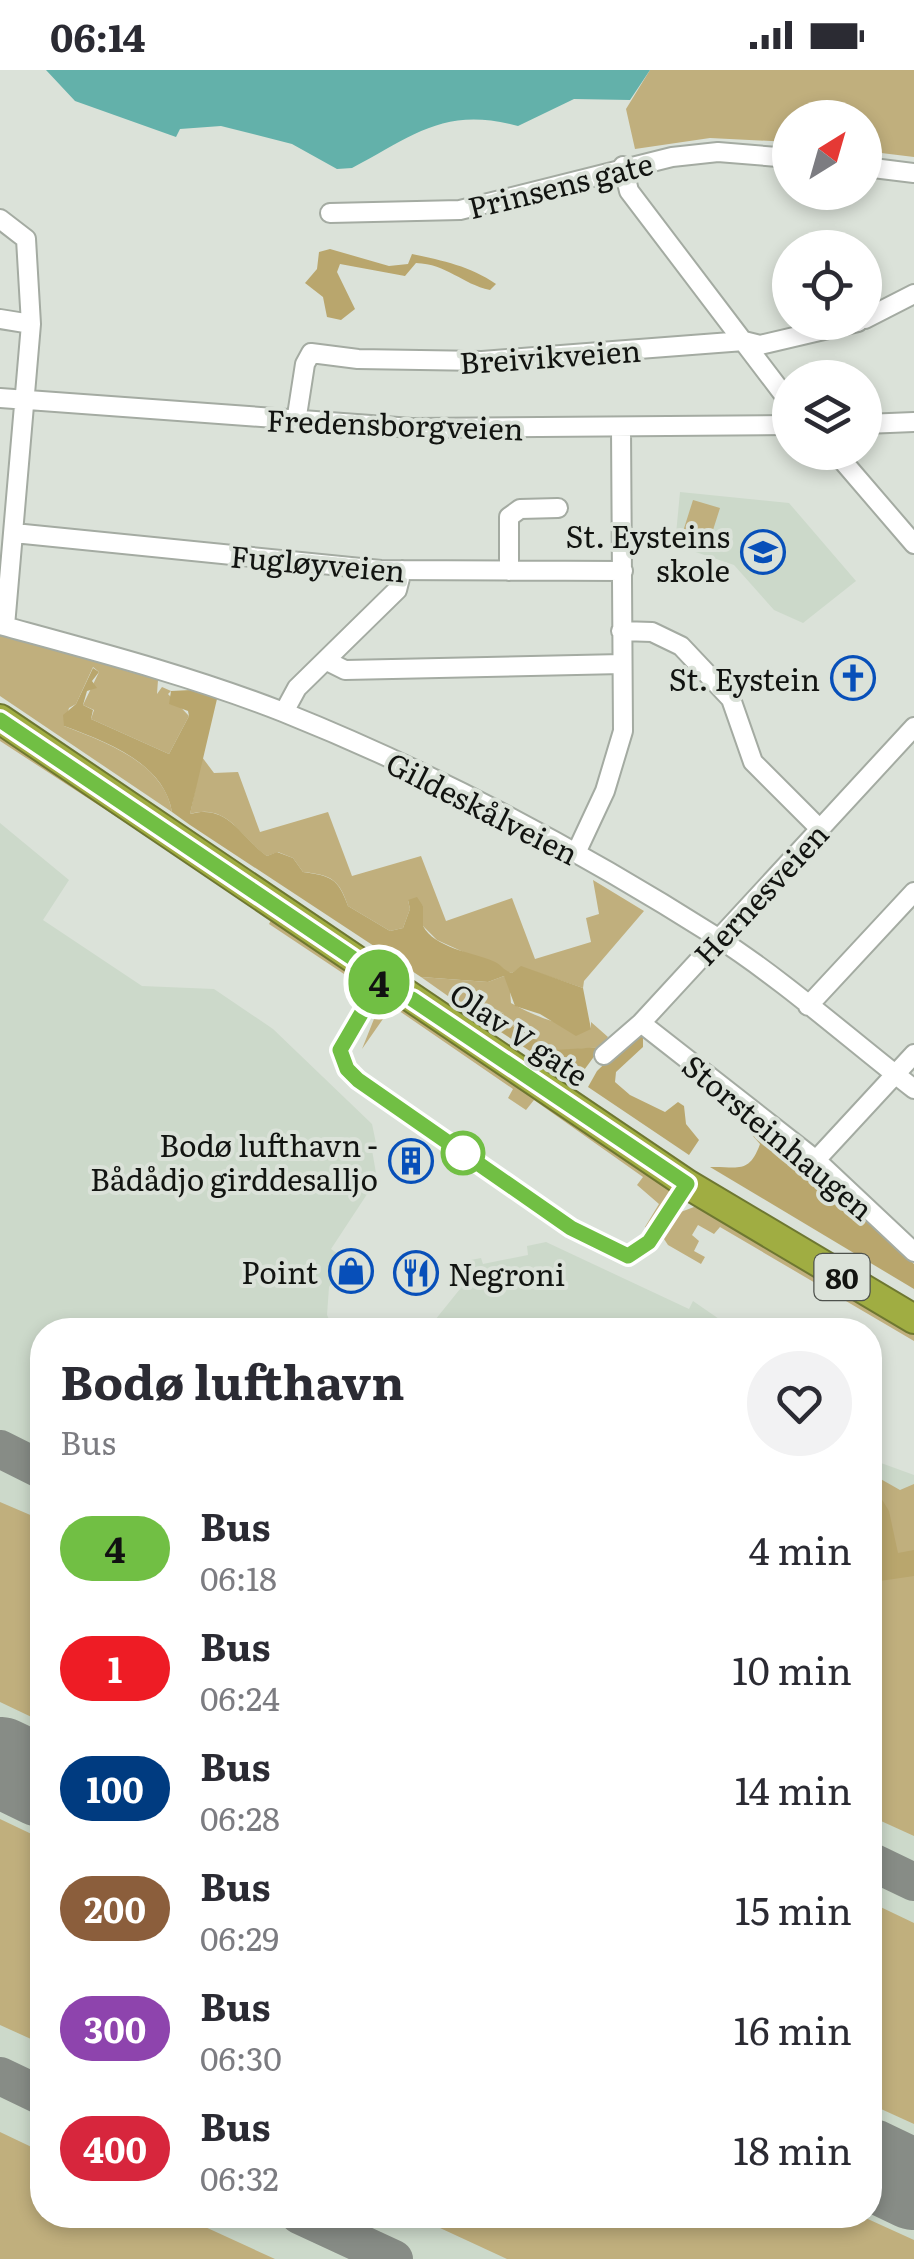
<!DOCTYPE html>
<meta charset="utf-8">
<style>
:root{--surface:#fff;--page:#f2f2f3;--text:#2b2b33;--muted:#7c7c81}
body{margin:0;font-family:Literata,serif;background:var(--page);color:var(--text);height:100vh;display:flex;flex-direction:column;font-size:38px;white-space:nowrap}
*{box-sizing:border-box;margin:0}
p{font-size:32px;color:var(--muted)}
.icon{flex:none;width:55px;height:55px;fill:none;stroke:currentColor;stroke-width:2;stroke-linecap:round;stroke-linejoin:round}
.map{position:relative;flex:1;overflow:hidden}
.panel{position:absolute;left:30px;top:1248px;width:852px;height:910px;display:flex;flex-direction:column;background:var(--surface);border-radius:40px;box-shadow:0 5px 15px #0003}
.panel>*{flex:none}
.badge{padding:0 20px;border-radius:32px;font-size:35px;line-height:65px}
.needle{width:65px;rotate:37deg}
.buttons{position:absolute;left:772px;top:30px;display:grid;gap:20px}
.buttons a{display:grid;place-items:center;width:110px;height:110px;border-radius:50%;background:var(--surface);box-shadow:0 5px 15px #0003;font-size:50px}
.map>.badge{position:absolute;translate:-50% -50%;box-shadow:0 0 0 5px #fff}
.round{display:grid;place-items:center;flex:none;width:105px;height:105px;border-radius:52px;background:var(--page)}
.overview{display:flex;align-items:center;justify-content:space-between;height:170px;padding:0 30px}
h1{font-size:48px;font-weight:700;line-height:75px}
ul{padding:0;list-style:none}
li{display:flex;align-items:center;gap:30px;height:120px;padding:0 30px}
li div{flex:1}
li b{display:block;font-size:38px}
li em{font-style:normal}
li .badge{min-width:110px;font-weight:700;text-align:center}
.status{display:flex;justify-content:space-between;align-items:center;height:70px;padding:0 50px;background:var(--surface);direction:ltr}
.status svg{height:28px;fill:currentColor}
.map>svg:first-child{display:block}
.built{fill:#ccd9ca}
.green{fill:#c0af7d}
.forest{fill:#b9a66d}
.water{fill:#63b1aa}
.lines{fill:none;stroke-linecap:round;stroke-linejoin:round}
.taxiway{stroke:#878c86;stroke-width:38}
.runway{stroke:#878c86;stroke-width:90}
.minor-casing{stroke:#a4aba2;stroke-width:22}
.highway-casing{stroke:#6e7731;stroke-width:32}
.minor{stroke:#fff;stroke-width:18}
.highway{stroke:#a0ad42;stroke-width:28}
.line-casing{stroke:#fff;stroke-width:22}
.line{stroke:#71bf44;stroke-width:15}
.stop-dot{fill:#fff;stroke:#71bf44;stroke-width:5}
.labels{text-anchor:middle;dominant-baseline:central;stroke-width:8;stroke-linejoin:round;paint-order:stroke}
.shield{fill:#dbe2d9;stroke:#4e524d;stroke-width:2.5}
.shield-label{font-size:28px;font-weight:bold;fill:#121411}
.street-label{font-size:30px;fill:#121411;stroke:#dbe2d9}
.poi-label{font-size:30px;fill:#121411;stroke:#dbe2d9;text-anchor:end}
</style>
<div class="status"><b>06:14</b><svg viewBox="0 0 49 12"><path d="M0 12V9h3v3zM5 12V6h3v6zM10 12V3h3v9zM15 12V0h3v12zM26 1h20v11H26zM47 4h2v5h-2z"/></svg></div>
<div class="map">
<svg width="914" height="2189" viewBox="0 0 914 2189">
<rect width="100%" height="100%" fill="#dbe2d9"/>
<path class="built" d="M680,422L789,433L856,511L803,553L774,540L734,495L675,475Z
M0,753L69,810L43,850L142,916L214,919L273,959L372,1054L377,1078L372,1080L377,1109L331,1179L347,1190L329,1217L327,1245L334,1260H42V2145H870V1389L914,1405V2189H0Z
M546,1172L689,1239L693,1231L735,1260H427L460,1219L456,1212L462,1215L468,1206L463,1202L471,1190L481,1188L483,1194L528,1185L527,1176Z"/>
<path class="green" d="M650,0H914V87L865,81V48H790V72L710,68L635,79L626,39Z
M693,430L720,438L707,479L680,471Z
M0,564L158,610L157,624L162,617L171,621L168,624L189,646L169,684L91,649L94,640L83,635L99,602L93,597L76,634L69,638L64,656C107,673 164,693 172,742L0,626Z
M0,656L353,903L358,919L354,924L350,908L269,854L272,848L0,671Z
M202,687L214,703L238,702L260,762L328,742L352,806L421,786L446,851L512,828L535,889L591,872L586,848L599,844L593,810L644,841L584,911L583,918L521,897L512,903L505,901L437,870L423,856V836L408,830L410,839L403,858L390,861L348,836C339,809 331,805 303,802L293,788L278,782L267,786C241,769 229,732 190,744Z
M504,906L509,909L511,933C536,947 561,956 591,959V952L608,967L601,977L556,981L506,952L503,943L495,939L472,943L421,907L488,912Z
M392,930L670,1115V1129L649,1161L645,1157L659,1134L637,1115L643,1107L534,1030L526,1040L508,1028L513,1019L392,936L362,979L378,939Z
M694,1137L713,1142L914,1259V1271L720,1157L714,1164L698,1155L692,1165L699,1171L694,1181L705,1187L701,1194L668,1175L662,1166L678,1143Z
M870,1403L900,1420L914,1414V1766L870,1746Z
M0,1432L42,1450V1652L0,1632Z
M0,1749L42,1769V1974L0,1955Z
M870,1832L914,1853V2054L870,2034Z
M0,2062L42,2082V2145H179L275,2189H0Z
M412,2145H859L914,2170V2189H507Z"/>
<path class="forest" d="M330,179L389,196L408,194L412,184C444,191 470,196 496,214L490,220C462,214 447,194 416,193L405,206L340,194L337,202L355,239L341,250L327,247L323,227L305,213L317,199L319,182Z
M93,598L99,602L92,611L97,618L87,621L83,635L93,640L91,649L169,684L189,646L188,641L169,634L171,621L191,620L217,629L190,744C229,733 241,768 267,786L277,782L293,788L303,802C331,806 338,808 348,836L390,861L403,858L410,839L408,830L417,827L423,836V856C435,878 471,882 493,891C503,895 502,900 512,903L521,896L583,918L591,959L576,966L540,944L515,936L504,906L488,912L421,907L190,755L172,742C164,693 107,672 64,656L63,645L76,634Z
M485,938L503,943L507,953L555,980L601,977L579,1007L571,1008L472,943Z
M636,963L643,964V977L616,1002L615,1012L630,1025L665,1042L678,1032L684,1036L686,1054L699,1070L689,1085L588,1017L597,1001Z
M731,1034L818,1103L914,1194V1219L710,1097C737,1096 749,1105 760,1074L728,1038Z
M870,1410L889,1441L898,1483L914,1480V1506L880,1511L870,1506Z"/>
<path class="water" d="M46,0H650L630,30L574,29L518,56C445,36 414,65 352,98L337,99L292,74L221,56L180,59L176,67L75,31Z"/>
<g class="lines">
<path class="taxiway" d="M0,1379L42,1400
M870,1791L914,1812
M0,2006L42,2026
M299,2145L394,2189"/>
<path class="runway" d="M0,1692L42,1712
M870,2094L914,2115"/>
<g class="minor-casing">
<path id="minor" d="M623,96L629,121L790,333
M865,97L914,103
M330,143L460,140L672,87L718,82L790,88
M0,149L26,169L31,254
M0,249L31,254L5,556
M865,249L914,224
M0,328L412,358L790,355
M296,352L305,294L311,283L358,289L482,291L744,271L760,275L858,252
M865,354L914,352
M835,382L914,474
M14,463L381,500L623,501
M509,501V447L520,439L558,438
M0,555C95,581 191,606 283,642C433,702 579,780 715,866C785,911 848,968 914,1019
M621,561L652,562L681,576L731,629L753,692L820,759
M327,591L345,600L622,594
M284,642L297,618L397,520L402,500
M576,783L605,721L623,661L621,358
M808,936L914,822
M641,953L816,1090L914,1182
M604,985L641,953L914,657
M816,1090L914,984"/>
</g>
<g class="highway-casing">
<path id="highway" d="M0,649L687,1114L914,1249"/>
</g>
<use href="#minor" class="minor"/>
<use href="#highway" class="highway"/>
</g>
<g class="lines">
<g class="line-casing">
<path id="line" d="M0,650L382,908L340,980L347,999L358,1010L571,1158L628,1186L649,1172L687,1114L412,929"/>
</g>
<use href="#line" class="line"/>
</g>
<defs>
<g id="school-ring" transform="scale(2.25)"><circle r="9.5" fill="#dbe2d9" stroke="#074fb9" stroke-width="1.5"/><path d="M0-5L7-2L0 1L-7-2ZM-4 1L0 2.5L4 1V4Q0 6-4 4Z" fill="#074fb9"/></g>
<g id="church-ring" transform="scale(2.25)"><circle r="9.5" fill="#dbe2d9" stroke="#074fb9" stroke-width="1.5"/><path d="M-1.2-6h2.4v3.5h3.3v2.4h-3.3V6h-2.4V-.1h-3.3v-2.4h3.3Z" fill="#074fb9"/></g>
<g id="building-ring" transform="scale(2.25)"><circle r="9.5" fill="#dbe2d9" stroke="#074fb9" stroke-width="1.5"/><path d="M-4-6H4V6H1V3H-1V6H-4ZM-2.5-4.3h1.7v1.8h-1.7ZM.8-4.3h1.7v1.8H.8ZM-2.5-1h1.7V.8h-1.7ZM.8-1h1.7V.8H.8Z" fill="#074fb9"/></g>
<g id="shop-ring" transform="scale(2.25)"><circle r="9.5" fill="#dbe2d9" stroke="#074fb9" stroke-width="1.5"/><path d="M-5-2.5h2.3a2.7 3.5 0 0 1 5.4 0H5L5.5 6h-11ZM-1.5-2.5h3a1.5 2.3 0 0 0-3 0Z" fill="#074fb9"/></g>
<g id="restaurant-ring" transform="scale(2.25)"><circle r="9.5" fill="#dbe2d9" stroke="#074fb9" stroke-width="1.5"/><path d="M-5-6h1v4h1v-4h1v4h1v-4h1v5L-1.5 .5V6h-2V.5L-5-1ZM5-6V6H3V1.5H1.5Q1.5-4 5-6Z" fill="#074fb9"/></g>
</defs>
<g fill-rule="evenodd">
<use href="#school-ring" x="763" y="482"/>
<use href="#church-ring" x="853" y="608"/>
<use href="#building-ring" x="411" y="1091"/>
<use href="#shop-ring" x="351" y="1201"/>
<use href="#restaurant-ring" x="416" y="1203"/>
</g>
<circle class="stop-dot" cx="463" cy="1083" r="20"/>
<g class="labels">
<rect class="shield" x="814.5" y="1184" width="55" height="46" rx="8"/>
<g class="shield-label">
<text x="842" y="1207">80</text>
</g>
<g class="street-label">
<text transform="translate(560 114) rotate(-14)">Prinsens gate</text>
<text transform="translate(550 285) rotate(-4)">Breivikveien</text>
<text transform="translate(395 353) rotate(2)">Fredensborgveien</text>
<text transform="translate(318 492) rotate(5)">Fugløyveien</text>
<text transform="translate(483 737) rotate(27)">Gildeskålveien</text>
<text transform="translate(760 823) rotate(-47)">Hernesveien</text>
<text transform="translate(520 963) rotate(34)">Olav V gate</text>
<text transform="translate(779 1066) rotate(40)">Storsteinhaugen</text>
</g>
<g class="poi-label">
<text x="730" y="465">St. Eysteins<tspan x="730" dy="34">skole</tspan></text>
<text x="820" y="608">St. Eystein</text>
<text x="378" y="1074">Bodø lufthavn -<tspan x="378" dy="34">Bådådjo girddesalljo</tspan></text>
<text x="318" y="1201">Point</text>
<text x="448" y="1203" text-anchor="start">Negroni</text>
</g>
</g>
</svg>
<div class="buttons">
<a><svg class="needle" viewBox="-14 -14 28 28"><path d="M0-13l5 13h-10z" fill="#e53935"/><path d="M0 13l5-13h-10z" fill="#7c7c81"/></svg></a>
<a><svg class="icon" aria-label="locate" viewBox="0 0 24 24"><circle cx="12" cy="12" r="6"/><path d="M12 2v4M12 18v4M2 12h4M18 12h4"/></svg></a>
<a><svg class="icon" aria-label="layers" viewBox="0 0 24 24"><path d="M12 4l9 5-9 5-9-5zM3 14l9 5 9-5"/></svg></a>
</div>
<b class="badge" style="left:379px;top:912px;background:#71bf44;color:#111">4</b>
<section class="panel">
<div class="overview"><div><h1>Bodø lufthavn</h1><p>Bus</p></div><a class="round"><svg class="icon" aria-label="heart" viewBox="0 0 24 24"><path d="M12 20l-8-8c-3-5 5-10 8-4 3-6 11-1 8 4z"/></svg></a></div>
<ul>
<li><span class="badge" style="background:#71bf44;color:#111">4</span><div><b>Bus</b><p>06:18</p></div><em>4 min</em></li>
<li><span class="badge" style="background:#ee1c25;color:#fff">1</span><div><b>Bus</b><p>06:24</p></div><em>10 min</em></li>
<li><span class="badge" style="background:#003b80;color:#fff">100</span><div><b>Bus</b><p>06:28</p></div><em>14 min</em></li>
<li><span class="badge" style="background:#8b5e3c;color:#fff">200</span><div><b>Bus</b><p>06:29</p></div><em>15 min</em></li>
<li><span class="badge" style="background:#8e44ad;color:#fff">300</span><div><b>Bus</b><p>06:30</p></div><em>16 min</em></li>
<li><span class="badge" style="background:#d7263d;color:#fff">400</span><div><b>Bus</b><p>06:32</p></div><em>18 min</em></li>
</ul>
</section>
</div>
